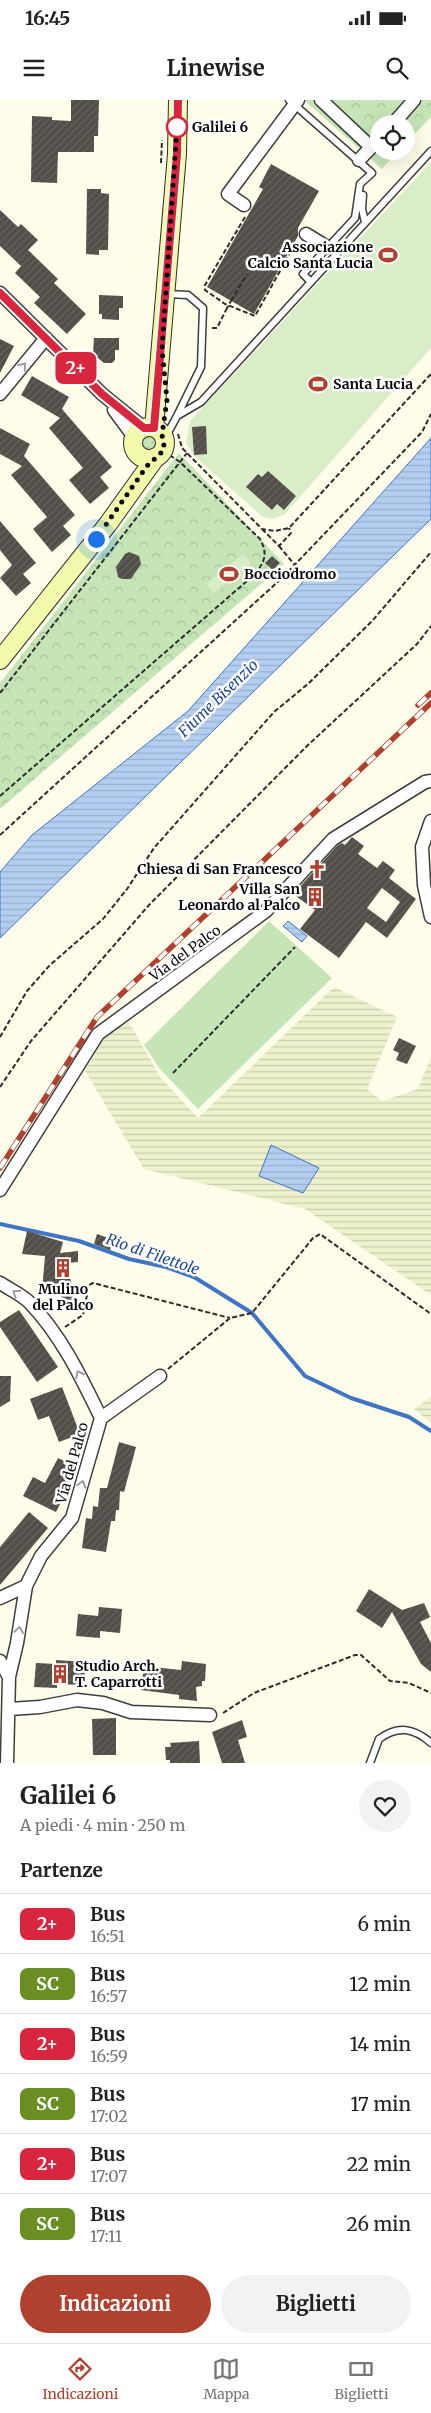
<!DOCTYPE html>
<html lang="it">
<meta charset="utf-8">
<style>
:root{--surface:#fff;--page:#f2f2f2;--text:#222;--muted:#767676;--line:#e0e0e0;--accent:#b0412e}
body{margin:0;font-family:Merriweather,serif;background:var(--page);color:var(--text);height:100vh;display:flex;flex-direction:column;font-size:19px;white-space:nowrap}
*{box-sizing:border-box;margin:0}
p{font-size:16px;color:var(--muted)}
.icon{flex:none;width:28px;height:28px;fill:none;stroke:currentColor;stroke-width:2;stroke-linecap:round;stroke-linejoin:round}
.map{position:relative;height:1663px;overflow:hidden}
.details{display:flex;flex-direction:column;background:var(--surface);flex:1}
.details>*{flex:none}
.badge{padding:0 10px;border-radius:8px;font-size:18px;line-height:32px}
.tools{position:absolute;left:370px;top:15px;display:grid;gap:10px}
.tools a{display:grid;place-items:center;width:45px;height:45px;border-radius:50%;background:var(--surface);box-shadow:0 5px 20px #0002;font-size:25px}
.you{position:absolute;width:25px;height:25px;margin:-12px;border:4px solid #fff;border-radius:50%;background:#1a73e8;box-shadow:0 0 0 8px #1a73e833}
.map>.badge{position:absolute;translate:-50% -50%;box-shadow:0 0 0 2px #fff}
h2{padding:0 20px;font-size:19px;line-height:45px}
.round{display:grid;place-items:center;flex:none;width:52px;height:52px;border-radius:26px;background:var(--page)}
.overview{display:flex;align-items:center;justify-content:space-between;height:85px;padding:0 20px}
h1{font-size:24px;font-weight:700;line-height:38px}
.button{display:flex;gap:10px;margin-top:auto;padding:10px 20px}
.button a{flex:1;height:58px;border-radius:30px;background:var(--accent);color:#fff;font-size:20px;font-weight:700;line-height:58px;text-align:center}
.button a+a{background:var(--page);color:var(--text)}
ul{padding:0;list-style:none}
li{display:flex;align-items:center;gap:15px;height:60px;padding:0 20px;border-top:1px solid var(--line)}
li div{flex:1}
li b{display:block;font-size:19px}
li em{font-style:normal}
li .badge{min-width:55px;font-weight:700;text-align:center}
.status{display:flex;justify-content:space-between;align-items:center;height:35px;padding:0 25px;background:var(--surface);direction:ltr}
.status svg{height:14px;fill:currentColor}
header{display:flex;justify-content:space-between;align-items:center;height:65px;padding:0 20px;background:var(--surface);font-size:22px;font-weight:700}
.dock{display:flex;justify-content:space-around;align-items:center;height:70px;border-top:1px solid var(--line);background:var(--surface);font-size:14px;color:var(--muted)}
.dock a{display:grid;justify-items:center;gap:2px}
.dock .current{color:var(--accent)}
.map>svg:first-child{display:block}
.farmland{fill:url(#farmland-rules)}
.grass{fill:url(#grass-dots)}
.park{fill:url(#park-crowns)}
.garden{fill:#c6e5b7}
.pitch{fill:#d9edc8}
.water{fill:url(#water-rules);stroke:#3f75c2}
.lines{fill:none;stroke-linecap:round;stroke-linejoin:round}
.stream{stroke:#3f75c2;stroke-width:4}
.building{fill:url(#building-hatch);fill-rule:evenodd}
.lane-casing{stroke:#3e3e3e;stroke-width:9}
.street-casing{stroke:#3e3e3e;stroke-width:15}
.secondary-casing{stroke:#2d2d2d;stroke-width:20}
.path{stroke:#2d2d2d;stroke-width:2;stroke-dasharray:5 2.5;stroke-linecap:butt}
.lane{stroke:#fff;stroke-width:6}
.street{stroke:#fff;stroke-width:12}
.secondary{stroke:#f2f9aa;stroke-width:18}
.rail-casing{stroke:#b0412e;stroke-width:5.5}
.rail{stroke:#fff;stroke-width:4;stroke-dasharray:11;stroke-linecap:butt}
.path-bridge{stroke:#2d2d2d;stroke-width:2;stroke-dasharray:5 2.5;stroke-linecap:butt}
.oneway{stroke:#9d9d9d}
.line-casing{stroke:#fff;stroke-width:11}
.line{stroke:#d7263d;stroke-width:8}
.walk{stroke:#0b0b0b;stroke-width:5;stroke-dasharray:0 9}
.stop-dot{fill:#fff;stroke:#d7263d;stroke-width:2.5}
.labels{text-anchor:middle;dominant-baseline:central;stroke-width:5;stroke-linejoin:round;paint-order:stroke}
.stop-label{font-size:14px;font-weight:bold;fill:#0b0b0b;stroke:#fff;text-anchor:start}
.poi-label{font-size:14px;font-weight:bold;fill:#0b0b0b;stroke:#fff;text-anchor:end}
.street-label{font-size:14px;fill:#0b0b0b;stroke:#fff}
.water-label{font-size:15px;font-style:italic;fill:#1e4992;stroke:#fff}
</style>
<div class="status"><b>16:45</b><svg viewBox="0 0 49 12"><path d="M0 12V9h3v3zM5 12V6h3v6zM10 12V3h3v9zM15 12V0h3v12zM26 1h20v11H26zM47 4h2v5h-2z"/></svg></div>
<header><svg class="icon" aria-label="menu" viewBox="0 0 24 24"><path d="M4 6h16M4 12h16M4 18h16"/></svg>Linewise<svg class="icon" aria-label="search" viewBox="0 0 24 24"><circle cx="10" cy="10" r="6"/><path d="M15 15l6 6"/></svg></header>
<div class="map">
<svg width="431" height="1663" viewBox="0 0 431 1663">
<defs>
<pattern id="farmland-rules" width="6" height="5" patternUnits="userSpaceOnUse" patternTransform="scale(1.25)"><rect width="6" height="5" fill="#edf1cc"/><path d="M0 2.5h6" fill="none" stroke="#cacdae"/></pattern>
<pattern id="grass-dots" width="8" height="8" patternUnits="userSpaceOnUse" patternTransform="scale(1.25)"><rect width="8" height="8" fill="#c6e5b7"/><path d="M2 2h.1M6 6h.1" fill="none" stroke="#a9c39c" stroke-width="1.8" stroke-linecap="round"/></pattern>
<pattern id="park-crowns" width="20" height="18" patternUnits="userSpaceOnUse" patternTransform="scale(1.25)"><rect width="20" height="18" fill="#c6e5b7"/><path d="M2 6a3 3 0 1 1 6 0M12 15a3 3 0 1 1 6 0" fill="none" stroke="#a9c39c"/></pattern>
<pattern id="water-rules" width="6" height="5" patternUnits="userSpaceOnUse" patternTransform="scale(1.25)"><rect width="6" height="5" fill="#b3cef1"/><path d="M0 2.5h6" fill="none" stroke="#99b0cd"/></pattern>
<pattern id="building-hatch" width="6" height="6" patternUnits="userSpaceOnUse" patternTransform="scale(1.25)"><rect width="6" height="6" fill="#524e48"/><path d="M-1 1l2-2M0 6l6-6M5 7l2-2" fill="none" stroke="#66635e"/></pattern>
</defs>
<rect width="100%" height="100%" fill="#fefdea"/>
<path class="farmland" d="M334,887L397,917L367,989L382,1001L418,989L431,957V1195L305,1109L144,1069L85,971L108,933L129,922L160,977L198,1018Z
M431,1297V1323L414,1309Z"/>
<path class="grass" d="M140 342a8 8 0 1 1 16 0a8 8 0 1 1-16 0Z"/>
<path class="park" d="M304,0H431V17L406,43V24H379V51H398L382,69Z
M179,353L284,464L0,709V583Z"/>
<path class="garden" d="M269,821L332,878L198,1009L160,969L144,945Z"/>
<path class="pitch" d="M431,62V248L284,415L272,419L263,417L194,356L186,343L190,321Z
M243,454L251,463L214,493L206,484Z"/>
<path class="water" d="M431,338V419L0,838V772L32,735L188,611Z
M288,821L307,836L302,842L283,826Z
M271,1045L319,1068L303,1093L259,1076Z"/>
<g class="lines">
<path class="stream" d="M0,1124L79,1141L129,1159L166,1167L194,1177L252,1213L305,1276L351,1298L409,1317L431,1331"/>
</g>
<path class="building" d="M71,0H99L98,36H94V52H58L57,83L31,82L32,16L52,17V20L71,21Z
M271,64L319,91L298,128V136L254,214L207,187L263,89L259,87Z
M87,89H101V93L109,94L108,150H99V155L86,154Z
M0,110L18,127L21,124L38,140L28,150L58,179L54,183L86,214L67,234L34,203L40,197L15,173L21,166L0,146Z
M99,195L123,196V208H119V220L102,219V214H99Z
M94,238H119V250H115V260L112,263H104L93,254Z
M0,239L14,246L0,273Z
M32,276L69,297L62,309L112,367L100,377L109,388L90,404L69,380L83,368L49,328L60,318L21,295Z
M206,326L207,354L194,355L192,327Z
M0,328L30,344L24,356L75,415L63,426L71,435L52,452L33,429L47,417L11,375L22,366L0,354Z
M268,371L296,396L284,410L277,404L272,410L246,387L258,374L262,377Z
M0,421L36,463L23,474L31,483L16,496L0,478L12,465L0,450Z
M129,452L139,456L141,464L131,479H122L118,477L116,467L125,454Z
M272,456L280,463L273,470L265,463Z
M352,737L364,746L358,754L377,768L383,761L395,770L389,778L416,799L387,838L366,822L339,858L300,829L315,810L293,794L338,745L342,743L345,745ZM382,788L400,802L386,822L367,808Z
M399,938L416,946L407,964L396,960L399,953L393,950Z
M27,1131L63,1142L60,1153L78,1151V1162L67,1163L76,1205L62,1206L61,1195H45L42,1190L45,1156L22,1154Z
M97,1134L114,1140L110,1150L94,1144Z
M19,1210L58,1267L37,1282L0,1227V1222Z
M0,1276H11L10,1301L0,1307Z
M62,1287L80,1334L59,1342L49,1316L38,1320L30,1299Z
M119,1342L136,1347L124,1392L120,1391L119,1410H116L115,1421H111L106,1452L82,1448L86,1418L92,1419L93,1406L98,1407L100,1388H107Z
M58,1358L78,1368L56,1412L23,1396L33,1377L45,1383Z
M29,1412L48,1428L0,1485V1447Z
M369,1489L402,1510L424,1503L430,1517L420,1522L431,1543V1572L421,1564L392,1512L382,1528L356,1511Z
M99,1507L122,1509L120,1533L100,1531V1538L76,1536L78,1514L98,1516Z
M56,1560L86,1562L84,1585L57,1584V1588L34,1587L36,1563L56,1564Z
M182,1561L206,1564L205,1581H202V1586L196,1587L197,1601L179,1599V1595L141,1590L144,1566L181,1570Z
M116,1618V1655H93L92,1619Z
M242,1620L247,1637L238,1640L245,1663H222L212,1632Z
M199,1641L200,1663H170V1660H166L165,1647H171L170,1643Z"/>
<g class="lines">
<g class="lane-casing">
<path id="lane" d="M289,0L372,73L360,84L355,118L303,174L310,181
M363,95L362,109L365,122
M167,194L188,195L203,208L201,267L177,316
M164,340L177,316L201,302L431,51
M370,1663L379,1639C398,1625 414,1628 431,1643"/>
</g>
<g class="street-casing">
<path id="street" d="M321,0L371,47
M393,24L414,0
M359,60L379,39
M244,105L228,94L298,0
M306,134L327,147
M0,193L102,294L144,328
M0,294L46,238
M114,310L134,337
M431,721L422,747L424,785L431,817
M0,1090L98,934L266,811L333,739L425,682L431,681
M0,1183C9,1189 21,1194 29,1202C61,1235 81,1277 101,1318L72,1418L41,1456L26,1486L17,1543L9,1577L7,1663
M101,1318L160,1276
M0,1498L26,1486
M0,1561L9,1577
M9,1609L40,1607L77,1600L103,1603L131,1612L210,1615"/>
</g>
<g class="secondary-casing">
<path id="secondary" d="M133 343a16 16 0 1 1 32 0a16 16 0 1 1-32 0Z
M154,328L177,54L178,0
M0,560L108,424L156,357"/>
</g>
<path class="path" d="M161,63L162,40
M245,117L205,185V190L225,204L255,216L290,153
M231,201L247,174
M212,228H217L226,210
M178,334L182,348L262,429L275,431L289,428L431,274
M262,429L279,446L291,433L289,428
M279,446L294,464
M0,593L187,353
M0,696L255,474C265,461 268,454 260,439L180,362L171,356
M0,735L282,478L422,332L431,314
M0,937L27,891L50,865L103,819L127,789L154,748L274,612L309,583L373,520L431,452
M173,973L295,847
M0,987L31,941L149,805L307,646L417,544L431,526
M65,1227L83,1215L89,1185L93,1183L230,1218
M168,1269L230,1218L252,1213L313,1138L320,1134L431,1214
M223,1613L254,1593L355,1555H361L390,1581L409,1583L431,1593"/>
<use href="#lane" class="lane"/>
<use href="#street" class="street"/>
<use href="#secondary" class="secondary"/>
<g class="rail-casing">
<path id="rail" d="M418,605L431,593
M0,1068L97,917L431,603"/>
</g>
<use href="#rail" class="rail"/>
<path class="path-bridge" d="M226,210L231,201"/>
</g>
<defs><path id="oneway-chevron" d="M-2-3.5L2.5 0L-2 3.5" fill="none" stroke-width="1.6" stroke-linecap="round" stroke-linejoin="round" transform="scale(1.25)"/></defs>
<g class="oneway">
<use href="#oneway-chevron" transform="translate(23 266) rotate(-51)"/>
<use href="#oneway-chevron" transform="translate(16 1193) rotate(-146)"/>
<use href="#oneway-chevron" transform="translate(79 1274) rotate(-117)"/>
<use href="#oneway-chevron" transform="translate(82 1384) rotate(-74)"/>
<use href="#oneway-chevron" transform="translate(19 1530) rotate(-82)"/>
</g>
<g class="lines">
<g class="line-casing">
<path id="line" d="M0,193L102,294L144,328H154L177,54L178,0"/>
</g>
<use href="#line" class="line"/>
<path class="walk" d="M96,439L147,366L163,351L164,346L162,335L167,300L162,249L177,27"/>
</g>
<defs>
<g id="stadium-bare" transform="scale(1.5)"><path d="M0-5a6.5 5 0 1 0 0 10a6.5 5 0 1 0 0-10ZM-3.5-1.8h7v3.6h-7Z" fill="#b0412e" stroke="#fff" stroke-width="2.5" paint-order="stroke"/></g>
<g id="church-bare" transform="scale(1.5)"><path d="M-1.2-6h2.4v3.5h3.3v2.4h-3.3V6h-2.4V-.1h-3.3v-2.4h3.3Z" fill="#b0412e" stroke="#fff" stroke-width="2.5" paint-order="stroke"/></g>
<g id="building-bare" transform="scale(1.5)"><path d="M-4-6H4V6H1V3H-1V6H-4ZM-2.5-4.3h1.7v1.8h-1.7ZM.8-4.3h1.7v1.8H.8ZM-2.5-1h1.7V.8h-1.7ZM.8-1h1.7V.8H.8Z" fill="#b0412e" stroke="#fff" stroke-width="2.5" paint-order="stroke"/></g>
</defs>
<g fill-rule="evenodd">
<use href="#stadium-bare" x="388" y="155"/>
<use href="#stadium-bare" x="318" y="284"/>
<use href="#stadium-bare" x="229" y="474"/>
<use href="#church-bare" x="317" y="769"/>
<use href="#building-bare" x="315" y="797"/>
<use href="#building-bare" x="63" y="1168"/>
<use href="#building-bare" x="60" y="1574"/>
</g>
<circle class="stop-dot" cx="177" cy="27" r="10"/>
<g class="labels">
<g class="stop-label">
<text x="192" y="27">Galilei 6</text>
</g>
<g class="poi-label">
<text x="373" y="147">Associazione<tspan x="373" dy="16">Calcio Santa Lucia</tspan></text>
<text x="333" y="284" text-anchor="start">Santa Lucia</text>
<text x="244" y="474" text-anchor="start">Bocciodromo</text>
<text x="302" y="769">Chiesa di San Francesco</text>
<text x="300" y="789">Villa San<tspan x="300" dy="16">Leonardo al Palco</tspan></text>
<text x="63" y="1189" text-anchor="middle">Mulino<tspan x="63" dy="16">del Palco</tspan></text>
<text x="75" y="1566" text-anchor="start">Studio Arch.<tspan x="75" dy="16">T. Caparrotti</tspan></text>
</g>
<g class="street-label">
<text transform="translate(185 853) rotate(-36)">Via del Palco</text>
<text transform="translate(72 1363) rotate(-74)">Via del Palco</text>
</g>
<g class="water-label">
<text transform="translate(218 598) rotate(-44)">Fiume Bisenzio</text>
<text transform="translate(153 1154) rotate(19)">Rio di Filettole</text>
</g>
</g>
</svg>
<div class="tools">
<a><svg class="icon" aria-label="locate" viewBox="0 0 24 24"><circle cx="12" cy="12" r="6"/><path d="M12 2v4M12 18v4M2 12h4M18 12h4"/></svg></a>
</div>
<div class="you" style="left:96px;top:439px"></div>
<b class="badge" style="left:76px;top:268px;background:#d7263d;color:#fff">2+</b>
</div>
<section class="details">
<div class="overview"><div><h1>Galilei 6</h1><p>A piedi · 4 min · 250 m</p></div><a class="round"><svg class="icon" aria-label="heart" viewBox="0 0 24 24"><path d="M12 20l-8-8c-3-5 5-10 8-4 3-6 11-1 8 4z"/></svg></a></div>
<h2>Partenze</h2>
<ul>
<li><span class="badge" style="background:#d7263d;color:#fff">2+</span><div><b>Bus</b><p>16:51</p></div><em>6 min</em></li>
<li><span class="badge" style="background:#6b8e23;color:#fff">SC</span><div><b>Bus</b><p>16:57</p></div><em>12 min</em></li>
<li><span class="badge" style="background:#d7263d;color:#fff">2+</span><div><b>Bus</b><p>16:59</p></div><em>14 min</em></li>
<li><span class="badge" style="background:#6b8e23;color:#fff">SC</span><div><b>Bus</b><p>17:02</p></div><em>17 min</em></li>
<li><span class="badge" style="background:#d7263d;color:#fff">2+</span><div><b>Bus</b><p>17:07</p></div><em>22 min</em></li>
<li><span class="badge" style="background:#6b8e23;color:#fff">SC</span><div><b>Bus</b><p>17:11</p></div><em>26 min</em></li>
</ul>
<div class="button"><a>Indicazioni</a><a>Biglietti</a></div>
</section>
<nav class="dock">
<a class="current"><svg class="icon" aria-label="directions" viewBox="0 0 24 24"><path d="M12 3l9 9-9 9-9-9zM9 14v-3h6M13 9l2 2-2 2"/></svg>Indicazioni</a>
<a><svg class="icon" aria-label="map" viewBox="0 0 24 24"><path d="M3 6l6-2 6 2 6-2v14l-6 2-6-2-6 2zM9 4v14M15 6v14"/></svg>Mappa</a>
<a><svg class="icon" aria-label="tickets" viewBox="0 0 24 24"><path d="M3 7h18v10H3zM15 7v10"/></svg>Biglietti</a>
</nav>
